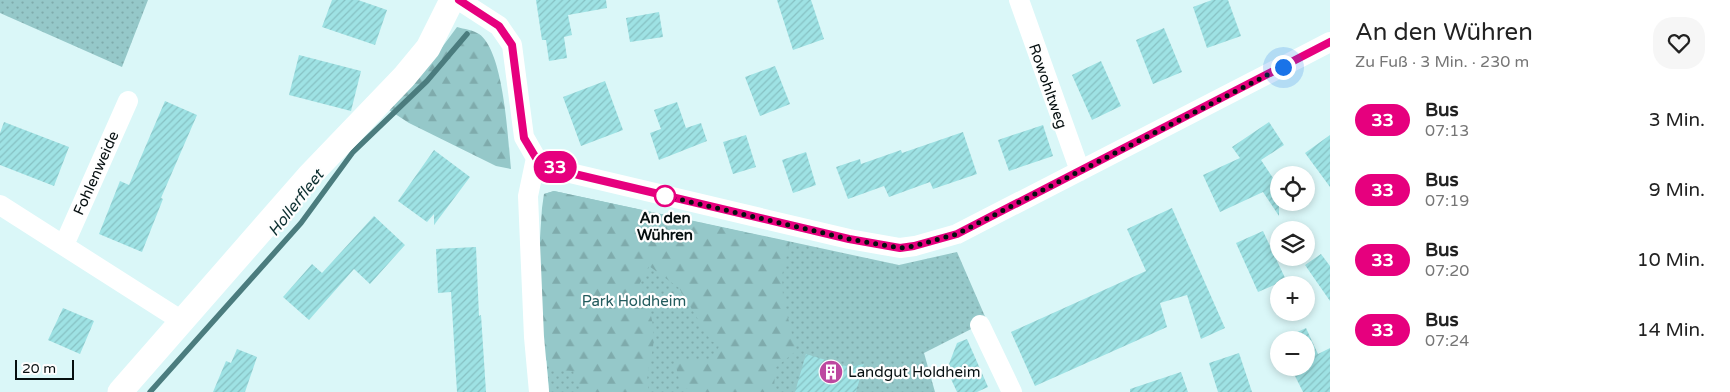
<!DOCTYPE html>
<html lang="de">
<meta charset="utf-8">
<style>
:root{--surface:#fff;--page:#f6f6f6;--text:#222;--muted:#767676}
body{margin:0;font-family:"Varela Round",sans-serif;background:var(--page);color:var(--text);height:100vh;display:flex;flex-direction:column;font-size:19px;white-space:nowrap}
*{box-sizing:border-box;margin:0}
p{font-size:16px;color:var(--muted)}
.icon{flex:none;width:28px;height:28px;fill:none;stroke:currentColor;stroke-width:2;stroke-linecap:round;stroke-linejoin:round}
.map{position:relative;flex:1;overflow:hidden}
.drawer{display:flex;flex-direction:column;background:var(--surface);width:400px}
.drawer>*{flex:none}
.badge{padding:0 10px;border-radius:16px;font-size:18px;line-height:32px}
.fabs{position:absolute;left:1270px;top:166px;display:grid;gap:10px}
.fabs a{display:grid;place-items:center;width:45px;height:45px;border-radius:50%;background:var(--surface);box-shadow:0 2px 8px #0003;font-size:25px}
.scale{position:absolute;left:15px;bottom:12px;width:59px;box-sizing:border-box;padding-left:5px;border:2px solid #060f10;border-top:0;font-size:14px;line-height:18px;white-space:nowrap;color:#060f10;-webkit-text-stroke:4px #fefefe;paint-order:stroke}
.you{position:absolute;width:25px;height:25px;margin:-12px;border:4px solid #fff;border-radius:50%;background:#1a73e8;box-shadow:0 0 0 8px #1a73e833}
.map>.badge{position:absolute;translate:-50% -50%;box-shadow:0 0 0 2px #fff}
.round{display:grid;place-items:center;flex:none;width:52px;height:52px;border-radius:20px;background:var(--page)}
.summary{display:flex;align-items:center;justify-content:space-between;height:85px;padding:0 25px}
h1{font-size:24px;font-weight:600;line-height:38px}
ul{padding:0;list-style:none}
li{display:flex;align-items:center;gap:15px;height:70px;padding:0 25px}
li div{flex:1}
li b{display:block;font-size:19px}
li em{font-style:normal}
li .badge{min-width:55px;font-weight:700;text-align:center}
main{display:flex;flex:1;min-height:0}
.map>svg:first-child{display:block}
.grass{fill:url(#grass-dots)}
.forest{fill:url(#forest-firs)}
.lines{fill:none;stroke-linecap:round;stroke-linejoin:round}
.stream{stroke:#4b7c7e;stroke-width:5.5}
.building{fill:url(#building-hatch)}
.minor{stroke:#fff;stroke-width:20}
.tertiary{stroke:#fff;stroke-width:25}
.line-casing{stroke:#fff;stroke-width:11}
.line{stroke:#e6007e;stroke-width:8}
.walk{stroke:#060f10;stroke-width:5;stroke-dasharray:0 9}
.stop-dot{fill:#fff;stroke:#e6007e;stroke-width:2.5}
.labels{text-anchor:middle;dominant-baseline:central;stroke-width:4.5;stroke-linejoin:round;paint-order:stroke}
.street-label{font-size:15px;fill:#060f10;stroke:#fefefe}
.stop-label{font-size:15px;font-weight:bold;fill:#060f10;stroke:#fefefe}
.park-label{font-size:15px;fill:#225b5d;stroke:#fefefe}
.poi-label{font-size:15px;fill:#060f10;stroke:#fefefe;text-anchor:start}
.water-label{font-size:16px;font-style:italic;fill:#0c2f30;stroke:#fefefe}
</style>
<main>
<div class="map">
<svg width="1330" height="392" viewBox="0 0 1330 392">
<defs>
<pattern id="grass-dots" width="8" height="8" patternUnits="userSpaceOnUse" patternTransform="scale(1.25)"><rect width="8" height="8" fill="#95c8c9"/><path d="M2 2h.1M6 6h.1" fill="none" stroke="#7fabac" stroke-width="1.8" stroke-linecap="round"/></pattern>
<pattern id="forest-firs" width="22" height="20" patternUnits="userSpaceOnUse" patternTransform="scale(1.25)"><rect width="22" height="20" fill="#95c8c9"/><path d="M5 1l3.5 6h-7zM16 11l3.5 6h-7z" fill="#7fabac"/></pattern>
<pattern id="building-hatch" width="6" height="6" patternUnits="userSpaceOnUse" patternTransform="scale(1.25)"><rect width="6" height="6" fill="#9ee2e4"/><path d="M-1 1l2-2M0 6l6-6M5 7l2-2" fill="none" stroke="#87c1c3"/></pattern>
</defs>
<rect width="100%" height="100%" fill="#daf7f8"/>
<path class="grass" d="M0,0H148L122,67L0,13Z
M554,191L899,265L957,252L987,321L924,353L935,392H549L541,295L544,194Z"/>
<path class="forest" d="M457,27C464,29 473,30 479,34C504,51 508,139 511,169L496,166L409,123L386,108L440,50Z
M554,191L790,242L782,275L783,297L796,351L775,368L774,392H691L680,383L674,359L694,361L712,359L720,345L711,341L679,288L649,266L639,285C650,307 657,328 652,353C649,371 645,373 649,392H579V386L573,371L556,370L539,353L536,298L542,208L544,194Z"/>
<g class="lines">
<path class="stream" d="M150,392L301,223L353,152L427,81L467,34"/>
</g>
<path class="building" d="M332,0H358L387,10L375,45L322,27Z
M536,0H606L607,8L568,15L572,35L564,37L567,58L549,61L546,40H542Z
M777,0H811L824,39L793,50Z
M1212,0H1228L1241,36L1207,48L1193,7Z
M659,12L663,37L630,42L626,18Z
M1164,28L1182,72L1153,84L1136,40Z
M299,55L361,71L351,111L289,95Z
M1101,61L1121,106L1092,120L1072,75Z
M775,66L790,104L760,116L745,77Z
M605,81L623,130L581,146L563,97Z
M165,101L197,115L161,198L163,199L142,252L99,234L120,181L129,185Z
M677,102L686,128L701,123L707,141L659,160L650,133L661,129L654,110Z
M4,122L69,147L54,186L0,165V133Z
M1269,122L1284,145L1261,160L1279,187V216L1263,192L1220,212L1203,175L1240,158L1232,147Z
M1043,125L1053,156L1009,171L998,140Z
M963,132L977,174L933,189L930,182L889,197L884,186L848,199L836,167L860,159L861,164L901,150L902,153Z
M746,135L756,167L733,174L723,142Z
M1330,135V187L1305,153Z
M434,150L470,177L434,225V214L427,222L398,201Z
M806,152L816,185L793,193L782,160Z
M1172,208L1225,328L1201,339L1187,295L1160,303L1167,327L1035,386L1011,332L1146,271L1127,229Z
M374,216L405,245L370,284L354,269L309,320L283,297L312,264L322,273Z
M1263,231L1286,280L1258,292L1236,243Z
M476,247L479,316L481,315L486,392H457L451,292L438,293L436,249Z
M1321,254L1330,266V301L1305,265Z
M63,308L94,321L80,354L48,340Z
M1306,328L1318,354L1330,348V392H1303L1291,368H1306V340H1280Z
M967,339L988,387L977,392H957L945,366L949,364L957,343Z
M237,349L257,357L245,392H213L226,361L231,363Z
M1239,353L1252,392H1218L1209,363Z
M806,354L849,367L864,364L856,392H795Z
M1181,372L1188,392H1130V389Z"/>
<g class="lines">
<path class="minor" d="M459,0L499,26L512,45L524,137L536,158L528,196L534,337L539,392
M1019,0L1080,171
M536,158L566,172L849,239L900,248L915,246L957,234L1330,42
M0,205L182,321
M64,245L128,101
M980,325L1012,392"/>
<path class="tertiary" d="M120,392L309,176L404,77L428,48L452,0"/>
</g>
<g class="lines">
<g class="line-casing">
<path id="line" d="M459,0L499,26L512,45L524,138L536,158L566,172L849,239L900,248L914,246L957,234L1330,42"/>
</g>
<use href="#line" class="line"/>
<path class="walk" d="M665,196L849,239L900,248L914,246L957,234L1283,67"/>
</g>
<defs>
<g id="building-disc" transform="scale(1.25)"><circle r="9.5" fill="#bd48a0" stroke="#fefefe"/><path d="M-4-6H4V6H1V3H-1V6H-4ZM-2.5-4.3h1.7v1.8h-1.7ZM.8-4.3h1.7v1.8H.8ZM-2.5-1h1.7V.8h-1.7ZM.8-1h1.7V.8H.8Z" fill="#fff"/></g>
</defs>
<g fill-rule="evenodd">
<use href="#building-disc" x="831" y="372"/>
</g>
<circle class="stop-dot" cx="665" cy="196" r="10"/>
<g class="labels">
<g class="street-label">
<text transform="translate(1048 86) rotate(71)">Rowohltweg</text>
<text transform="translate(96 173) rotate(-66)">Fohlenweide</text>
</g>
<g class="stop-label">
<text x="665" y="218">An den<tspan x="665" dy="17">Wühren</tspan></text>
</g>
<g class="park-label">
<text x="634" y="301">Park Holdheim</text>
</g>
<g class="poi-label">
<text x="848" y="372">Landgut Holdheim</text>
</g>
<g class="water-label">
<text transform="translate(296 203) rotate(-52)">Hollerfleet</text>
</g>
</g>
</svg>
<div class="fabs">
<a><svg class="icon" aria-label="locate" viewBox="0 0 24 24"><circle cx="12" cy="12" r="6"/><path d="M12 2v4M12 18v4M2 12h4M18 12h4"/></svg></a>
<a><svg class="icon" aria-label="layers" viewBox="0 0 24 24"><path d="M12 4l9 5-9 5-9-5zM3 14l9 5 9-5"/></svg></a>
<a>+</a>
<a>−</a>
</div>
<div class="scale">20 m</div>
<div class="you" style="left:1283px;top:67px"></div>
<b class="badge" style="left:555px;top:167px;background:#e6007e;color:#fff">33</b>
</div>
<section class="drawer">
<div class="summary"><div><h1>An den Wühren</h1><p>Zu Fuß · 3 Min. · 230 m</p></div><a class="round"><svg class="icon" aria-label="heart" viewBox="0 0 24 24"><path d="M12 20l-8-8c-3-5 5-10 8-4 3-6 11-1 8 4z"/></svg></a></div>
<ul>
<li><span class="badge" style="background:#e6007e;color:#fff">33</span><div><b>Bus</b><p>07:13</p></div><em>3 Min.</em></li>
<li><span class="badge" style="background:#e6007e;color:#fff">33</span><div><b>Bus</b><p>07:19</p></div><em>9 Min.</em></li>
<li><span class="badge" style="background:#e6007e;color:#fff">33</span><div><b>Bus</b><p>07:20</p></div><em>10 Min.</em></li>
<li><span class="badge" style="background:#e6007e;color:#fff">33</span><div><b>Bus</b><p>07:24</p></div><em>14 Min.</em></li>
</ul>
</section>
</main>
